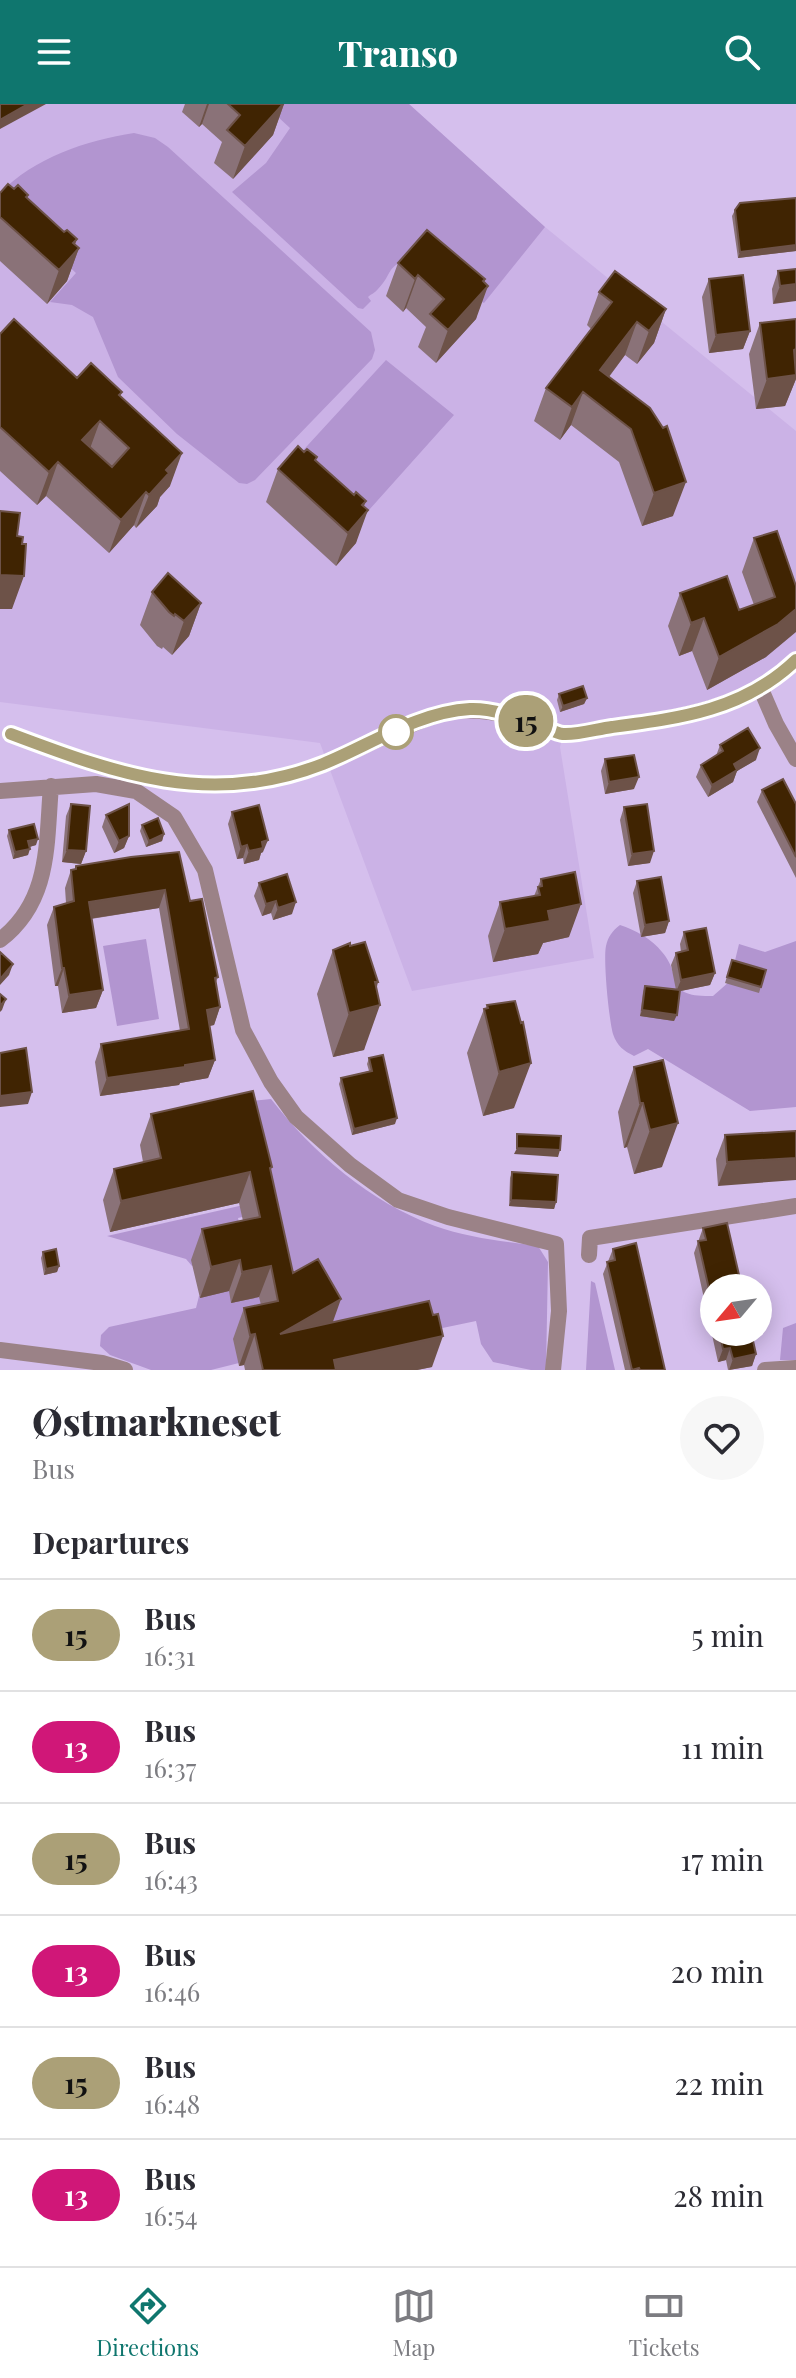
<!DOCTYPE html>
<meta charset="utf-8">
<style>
:root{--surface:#fff;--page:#f7f7f7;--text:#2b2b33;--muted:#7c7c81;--line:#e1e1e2;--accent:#0f766e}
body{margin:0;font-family:"Playfair Display",serif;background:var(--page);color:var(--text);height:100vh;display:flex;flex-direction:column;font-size:30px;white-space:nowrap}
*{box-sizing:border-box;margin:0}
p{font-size:26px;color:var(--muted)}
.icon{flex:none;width:44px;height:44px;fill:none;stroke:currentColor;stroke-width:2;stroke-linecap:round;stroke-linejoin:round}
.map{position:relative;height:1266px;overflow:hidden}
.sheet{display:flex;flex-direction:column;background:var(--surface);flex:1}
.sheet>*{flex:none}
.badge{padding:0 16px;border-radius:26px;font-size:28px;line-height:52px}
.needle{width:52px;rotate:241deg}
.fabs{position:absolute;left:700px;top:1170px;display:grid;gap:16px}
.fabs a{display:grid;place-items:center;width:72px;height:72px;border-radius:50%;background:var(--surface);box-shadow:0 4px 20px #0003;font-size:40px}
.map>.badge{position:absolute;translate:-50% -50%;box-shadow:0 0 0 4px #fff}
h2{padding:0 32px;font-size:30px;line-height:72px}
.round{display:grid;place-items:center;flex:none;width:84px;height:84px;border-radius:42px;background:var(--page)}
.overview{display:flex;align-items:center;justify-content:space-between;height:136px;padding:0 32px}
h1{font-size:38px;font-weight:800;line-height:60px}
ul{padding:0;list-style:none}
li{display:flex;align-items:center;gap:24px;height:112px;padding:0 32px;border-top:2px solid var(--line)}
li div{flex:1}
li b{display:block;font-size:30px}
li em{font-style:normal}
li .badge{min-width:88px;font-weight:700;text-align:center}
header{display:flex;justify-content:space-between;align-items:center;height:104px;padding:0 32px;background:var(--accent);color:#fff;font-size:36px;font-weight:800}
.menu{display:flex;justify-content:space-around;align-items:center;height:112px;border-top:2px solid var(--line);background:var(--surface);font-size:22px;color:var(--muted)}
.menu a{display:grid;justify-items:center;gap:4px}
.menu .selected{color:var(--accent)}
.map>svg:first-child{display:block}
.built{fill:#cbb2e6}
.green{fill:#b295d0}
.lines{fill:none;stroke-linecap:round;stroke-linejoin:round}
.minor{stroke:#9b8287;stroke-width:16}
.wall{fill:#8a7278}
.shaded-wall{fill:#6d5248}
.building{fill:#402402;stroke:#6d5248;stroke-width:2;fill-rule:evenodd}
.line-casing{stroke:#fff;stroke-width:18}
.line{stroke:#aba077;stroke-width:12}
.stop-dot{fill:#fff;stroke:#aba077;stroke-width:4}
</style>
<header><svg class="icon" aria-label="menu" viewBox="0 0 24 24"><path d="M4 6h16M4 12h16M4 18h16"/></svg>Transo<svg class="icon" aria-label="search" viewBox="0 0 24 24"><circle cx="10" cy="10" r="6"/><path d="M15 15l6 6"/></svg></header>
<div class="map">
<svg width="796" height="1266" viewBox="0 0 796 1266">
<rect width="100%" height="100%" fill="#d5bfed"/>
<path class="built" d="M0,0H409L545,123L796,327V556L726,601L563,630L560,643L594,854L412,887L320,639L0,598Z"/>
<path class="green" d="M264,0H409L545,123L484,199L463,189L412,153C384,164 394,168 378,185C375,189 371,190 368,193L371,197L363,205L358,204L232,88L266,59L290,24Z
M134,29L155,34L168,43L371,228L375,246L372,255L255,376L247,380L239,379L177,330L118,273L93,213L72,201L50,198L76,169L0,99V89C34,54 87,36 134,29Z
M386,256L454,311L352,425L285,366Z
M620,821C635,826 652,835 662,848C684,873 662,893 713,892L730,877L739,840L765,848L796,837V1003L750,1007L648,945L634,952C624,947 617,942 613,930C609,916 603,856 606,842C608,833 612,827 620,821Z
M146,835L159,915L117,922L103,842Z
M271,995C313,1049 370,1098 435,1122C468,1134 503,1137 538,1142L548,1158L546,1266H531L493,1258L481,1240L476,1217L337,1246L281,1201L240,998Z
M248,1100L251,1111L238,1114L246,1149L192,1162L186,1155L107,1132Z
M591,1177L595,1179L615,1266H586Z
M257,1178L270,1232L243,1258L211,1266H151L110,1251L100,1242L101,1231L109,1223L196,1204L199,1192Z
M796,1219V1256H780L783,1224Z"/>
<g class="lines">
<path class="minor" d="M760,583L776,620L796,655
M11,630C116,670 213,704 323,660C351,648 378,635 406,623C421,617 436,609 452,607C479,604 503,609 529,618C539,622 552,629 563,630C578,631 597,625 612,623C679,614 745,605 796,556
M0,687L96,680L136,687L174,713L205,766L243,926L271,978L296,1013L350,1061L398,1096L448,1113L556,1140L559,1207L553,1266
M0,836C51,797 46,740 51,682
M589,1151L590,1134L796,1102
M0,1246L102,1259L125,1266
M765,1266L796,1264"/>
</g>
<path class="wall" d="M185,0H284L273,31L233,75L214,59L222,38L202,20L199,23L182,8Z
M14,85L28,91L27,94L64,128L77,135L75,140L79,144L67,177L47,200L0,157V89Z
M796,94V147L738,154L732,112L735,106Z
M398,159L485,175L476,215L436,259L418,243L426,223L406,204L403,208L386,192Z
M796,165L773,200L772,185L778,167Z
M709,175L750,227L743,245L709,249L702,193Z
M599,188L666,205L654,239L637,260L625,251L609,273L673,412L642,422L619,358L571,321L560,336L534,317L546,284L591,225L587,221Z
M796,215V275L785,302L756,305L749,250L760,219Z
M0,230L77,274L122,288L120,292L170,382L160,393L157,402L136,424L134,421L109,449L46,392L37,401L0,367Z
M304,348L316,357L364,402L356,439L336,462L266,398L278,365Z
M754,434L796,482L766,553L707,586L692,547L679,552L668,522L680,489L739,506L754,501L742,468Z
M152,488L201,499L189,532L172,551L163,543L162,545L157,542L140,521Z
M559,590L587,594L584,600L560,608L557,596Z
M720,641L756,656L737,667L733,678L708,693L696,673L701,661L716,652Z
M605,655L634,685L605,690L601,667Z
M762,686L796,700V774L757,698Z
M71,700L86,747L81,760L62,758L66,712Z
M624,703L650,759L628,762L620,716Z
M232,708L263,748L261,749L259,756L244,760L243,754L237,755L228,720Z
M106,711L129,732L124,744L114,749L102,723Z
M142,721L164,730L162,737L146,743L140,727Z
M9,726L36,741L29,743L28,751L13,755L7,732Z
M131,753L190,797L218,873L216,878L220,903L214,921L209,922L215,956L208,974L180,979L179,981L100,992L95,958L101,940L180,927L159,804L91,815L103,886L96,904L62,909L58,882H55L47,821L54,803L66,799L65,784L71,766L75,765L76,762Z
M541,775L569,833L543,839L538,850L493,858L488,832L500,798L534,792Z
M637,777L669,817L665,829L641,833L633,789Z
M259,779L292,810L273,816L271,809L262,812L254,792Z
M684,828L715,869L710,881L680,887L674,917L640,912L643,888L645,882L676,886L671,861L676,849L681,848L680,840Z
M350,842L378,878L364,946L333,953L317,890L333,846Z
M732,856L766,866L759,889L725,879Z
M487,901L514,1004L483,1012L467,949L484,905L486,904Z
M369,954L395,1020L352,1031L339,980L341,974L369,967L367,960Z
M634,963L662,1063L634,1070L627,1043L624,1044L618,1008Z
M151,1010L272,1063L270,1067L293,1169L332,1218L432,1263L417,1266H245L244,1261L239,1262L233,1235L244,1204L261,1201L259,1193L231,1199L229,1187L200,1194L191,1156L202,1125L243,1117L239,1099L110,1128L103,1096L114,1065L143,1058L140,1041Z
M796,1027L718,1082L716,1055L725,1031Z
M512,1068L556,1098L554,1105L509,1102L510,1074Z
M703,1124L714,1184V1228H751L756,1250L752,1262L728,1266L726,1256L718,1258L694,1149Z
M613,1145L665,1266H625L603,1170Z
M43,1148L59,1162L57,1168L44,1171L41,1154Z"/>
<path class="shaded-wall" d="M28,0H46L0,25V16Z
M207,0H209L202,20L199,23Z
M283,0H284L273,31L233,75L245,42Z
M77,135L70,153L79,144L67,177L47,200L59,166L73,139Z
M796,141V147L738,154L740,148Z
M418,171L406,204L403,208L415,175Z
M485,175L479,193L488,182L476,215L436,259L448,226Z
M796,180V197L773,200L780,182Z
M666,205L654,239L637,260L649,227Z
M637,218L625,251L592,295L600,266Z
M750,227L743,245L709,249L716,231Z
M796,245V275L785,302L756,305L767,275L794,246Z
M583,288L571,321L560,336L572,303Z
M100,317L88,350L82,336Z
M182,349L170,382L160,393L157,402L136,424L149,391L166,366Z
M58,358L46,392L37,401L49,368Z
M686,378L673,412L642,422L654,389Z
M146,388L134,421L109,449L121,416Z
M366,397L358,417L368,406L356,439L336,462L348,429L362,401Z
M0,471L24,472L12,505H0Z
M201,499L189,532L172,551L184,517Z
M796,505V528L766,553L707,586L719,553Z
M704,514L692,547L679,552L691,519Z
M587,594L584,600L560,608L563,602Z
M760,644L756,656L737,667L733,678L708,693L712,681L734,660Z
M639,673L634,685L605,690L609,678Z
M164,730L162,737L146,743L149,737Z
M129,732L124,744L114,749L119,737Z
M38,735L36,741L26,744L28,737Z
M268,736L263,748L261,749L259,756L244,760L249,747L262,738Z
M247,741L243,754L237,755L241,743Z
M30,745L28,751L13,755L15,748Z
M67,746L86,747L81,760L62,758Z
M654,747L650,759L628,762L632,750Z
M165,786L159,804L82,816L89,798Z
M276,797L271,809L262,812L266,800Z
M296,798L292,810L273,816L278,804Z
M581,800L569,833L543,839L538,850L493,858L505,825L548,807Z
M669,817L665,829L641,833L645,821Z
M13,860L9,871L0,881V875Z
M62,864H64L58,882H55Z
M715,869L710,881L676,888L681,876Z
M375,878H378L368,904L380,901L364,946L333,953L349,909Z
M103,886L96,904L62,909L69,891Z
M6,895L2,906L0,908V902Z
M220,903L214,921L200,924L207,906Z
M642,906L677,911L674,917L640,912Z
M215,956L208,974L180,979L179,981L100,992L107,974Z
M531,959L514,1004L483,1012L499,968Z
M32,988L28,1000L0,1003V992Z
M640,999H643L627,1043L624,1044Z
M397,1014L395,1020L352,1031L354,1025Z
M678,1019L662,1063L634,1070L650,1026Z
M517,1044L560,1046L558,1053L514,1050Z
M796,1054V1076L718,1082L727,1058Z
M250,1068L239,1099L110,1128L121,1097Z
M511,1096L556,1098L554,1105L509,1102Z
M240,1156L229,1187L200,1194L211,1163Z
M59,1162L57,1168L44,1171L46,1165Z
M271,1162L259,1193L231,1199L242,1168Z
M341,1195L330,1226L280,1230Z
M255,1230L244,1261L239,1262L250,1231Z
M443,1232L432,1263L417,1266H330L334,1256Z
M730,1244L726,1256L718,1258L723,1245Z
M756,1250L752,1262L729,1266L733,1255Z"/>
<path class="building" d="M0,0H28L0,16Z
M228,0H283L245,42L227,26L240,11Z
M8,80L14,85L18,81L28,91L26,93L64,128L67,126L77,135L73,139L79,144L59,166L0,113V89Z
M796,94V141L740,148L735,106L740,99Z
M427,126L485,175L483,177L488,182L448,226L430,210L444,195L418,171L415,175L398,159Z
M796,165V180L780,182L778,167Z
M615,167L666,205L649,227L637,218L600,266L650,304L663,324L667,322L686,378L654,389L631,325L583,288L572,303L546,284L612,198L599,188Z
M743,171L750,227L716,231L709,175Z
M14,215L77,274L91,259L122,288L119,291L182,349L166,366L169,369L149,391L146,388L121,416L58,358L49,368L0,323V230ZM100,317L129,344L112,363L82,336Z
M796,215V245L794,246L796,271L767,275L760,219Z
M298,342L304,348L307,345L317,353L315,356L354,391L356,388L366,397L362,401L368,406L348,429L278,365Z
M0,407L20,409L17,432L23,433L22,440H26L24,472L0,471Z
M777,427L796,482V505L778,520L719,553L704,514L691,519L680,489L727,472L739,506L775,493L754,434Z
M168,469L201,499L184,517L175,510L174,512L169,508L152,488Z
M583,582L587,594L563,602L559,590Z
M748,624L760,644L734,660L737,666L712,681L701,661L723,647L720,641Z
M634,651L639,673L609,678L605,655Z
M783,675L796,700V753L762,686Z
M71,700L90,702L86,747L67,746Z
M129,700V732L119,737L106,711Z
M647,700L654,747L632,750L624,703Z
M259,701L268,736L262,738L263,744L249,747L247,741L241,743L232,708Z
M158,714L164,730L149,737L142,721Z
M34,720L38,735L28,737L30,745L15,748L9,726Z
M179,748L190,797L202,795L218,873L215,874L220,903L207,906L215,956L185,961V963L107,974L101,940L189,925L165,786L89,798L103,886L69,891L64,864H62L54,803L74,797L71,766L76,765V762L131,753Z
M575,768L581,800L548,807L550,817L505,825L500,798L540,791L538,783L542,782L541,775Z
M287,770L296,798L278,804L276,797L266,800L259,779Z
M661,773L669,817L645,821L637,777Z
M706,824L715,869L681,876L676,849L688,846L684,828Z
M365,838L378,878H375L380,901L349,909L333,846L350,839V842Z
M0,848L13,860L0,875Z
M732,856L766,866L761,883L727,873Z
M645,882L680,886L677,911L642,906Z
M0,890L6,895L0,902Z
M515,897L521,919L523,918L531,959L499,968L484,905L488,904L487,901Z
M26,944L32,988L0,992V949Z
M383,951L397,1014L354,1025L341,974L372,967L369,954Z
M663,956L678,1019L650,1026L643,999H640L634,963Z
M253,987L272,1063L270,1064L293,1169L318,1155L341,1195L280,1230L429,1197L433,1211L438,1210L443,1232L334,1256L336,1266H263L255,1230L250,1231L244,1204L278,1197L271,1162L242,1168L240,1156L211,1163L202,1125L260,1113L250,1068L121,1097L114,1065L161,1054L151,1010Z
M796,1027V1054L727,1058L725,1031Z
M517,1030L561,1032L560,1046L517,1044Z
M512,1068L558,1071L556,1098L511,1096Z
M727,1119L742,1184H714V1207L698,1137L706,1136L703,1124Z
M636,1139L665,1266H640L639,1264L632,1266L607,1158L615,1156L613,1145Z
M56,1145L59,1162L46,1165L43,1148Z
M719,1228H751L756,1250L733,1255L730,1244L723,1245Z"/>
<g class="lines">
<g class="line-casing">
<path id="line" d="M11,630C117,670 211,704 323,660C370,641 418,608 470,605C493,604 519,614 541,622C547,624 556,629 563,630C578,631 597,625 612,623C681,614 744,606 796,556"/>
</g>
<use href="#line" class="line"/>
</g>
<circle class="stop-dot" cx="396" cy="628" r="16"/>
</svg>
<div class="fabs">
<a><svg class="needle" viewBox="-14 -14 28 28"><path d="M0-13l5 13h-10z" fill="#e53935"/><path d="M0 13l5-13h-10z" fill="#7c7c81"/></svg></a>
</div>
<b class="badge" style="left:526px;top:617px;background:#aba077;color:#111">15</b>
</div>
<section class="sheet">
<div class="overview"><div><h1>Østmarkneset</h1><p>Bus</p></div><a class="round"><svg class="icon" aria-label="heart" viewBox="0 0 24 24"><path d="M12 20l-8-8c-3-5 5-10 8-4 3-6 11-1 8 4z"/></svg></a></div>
<h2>Departures</h2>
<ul>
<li><span class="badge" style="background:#aba077;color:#111">15</span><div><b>Bus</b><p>16:31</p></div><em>5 min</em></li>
<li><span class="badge" style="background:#d01778;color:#fff">13</span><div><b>Bus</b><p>16:37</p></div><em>11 min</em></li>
<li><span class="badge" style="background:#aba077;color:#111">15</span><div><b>Bus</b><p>16:43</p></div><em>17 min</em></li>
<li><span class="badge" style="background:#d01778;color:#fff">13</span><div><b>Bus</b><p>16:46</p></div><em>20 min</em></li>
<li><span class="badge" style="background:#aba077;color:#111">15</span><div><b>Bus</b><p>16:48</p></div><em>22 min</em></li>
<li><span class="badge" style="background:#d01778;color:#fff">13</span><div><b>Bus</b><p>16:54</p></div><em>28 min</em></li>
</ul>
</section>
<nav class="menu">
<a class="selected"><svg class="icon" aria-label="directions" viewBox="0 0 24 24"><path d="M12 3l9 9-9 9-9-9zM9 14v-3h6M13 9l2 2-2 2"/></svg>Directions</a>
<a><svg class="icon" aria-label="map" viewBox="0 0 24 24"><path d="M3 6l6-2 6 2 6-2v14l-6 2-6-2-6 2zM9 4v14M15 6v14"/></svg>Map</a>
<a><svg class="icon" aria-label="tickets" viewBox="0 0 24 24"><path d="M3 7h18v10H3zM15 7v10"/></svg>Tickets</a>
</nav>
